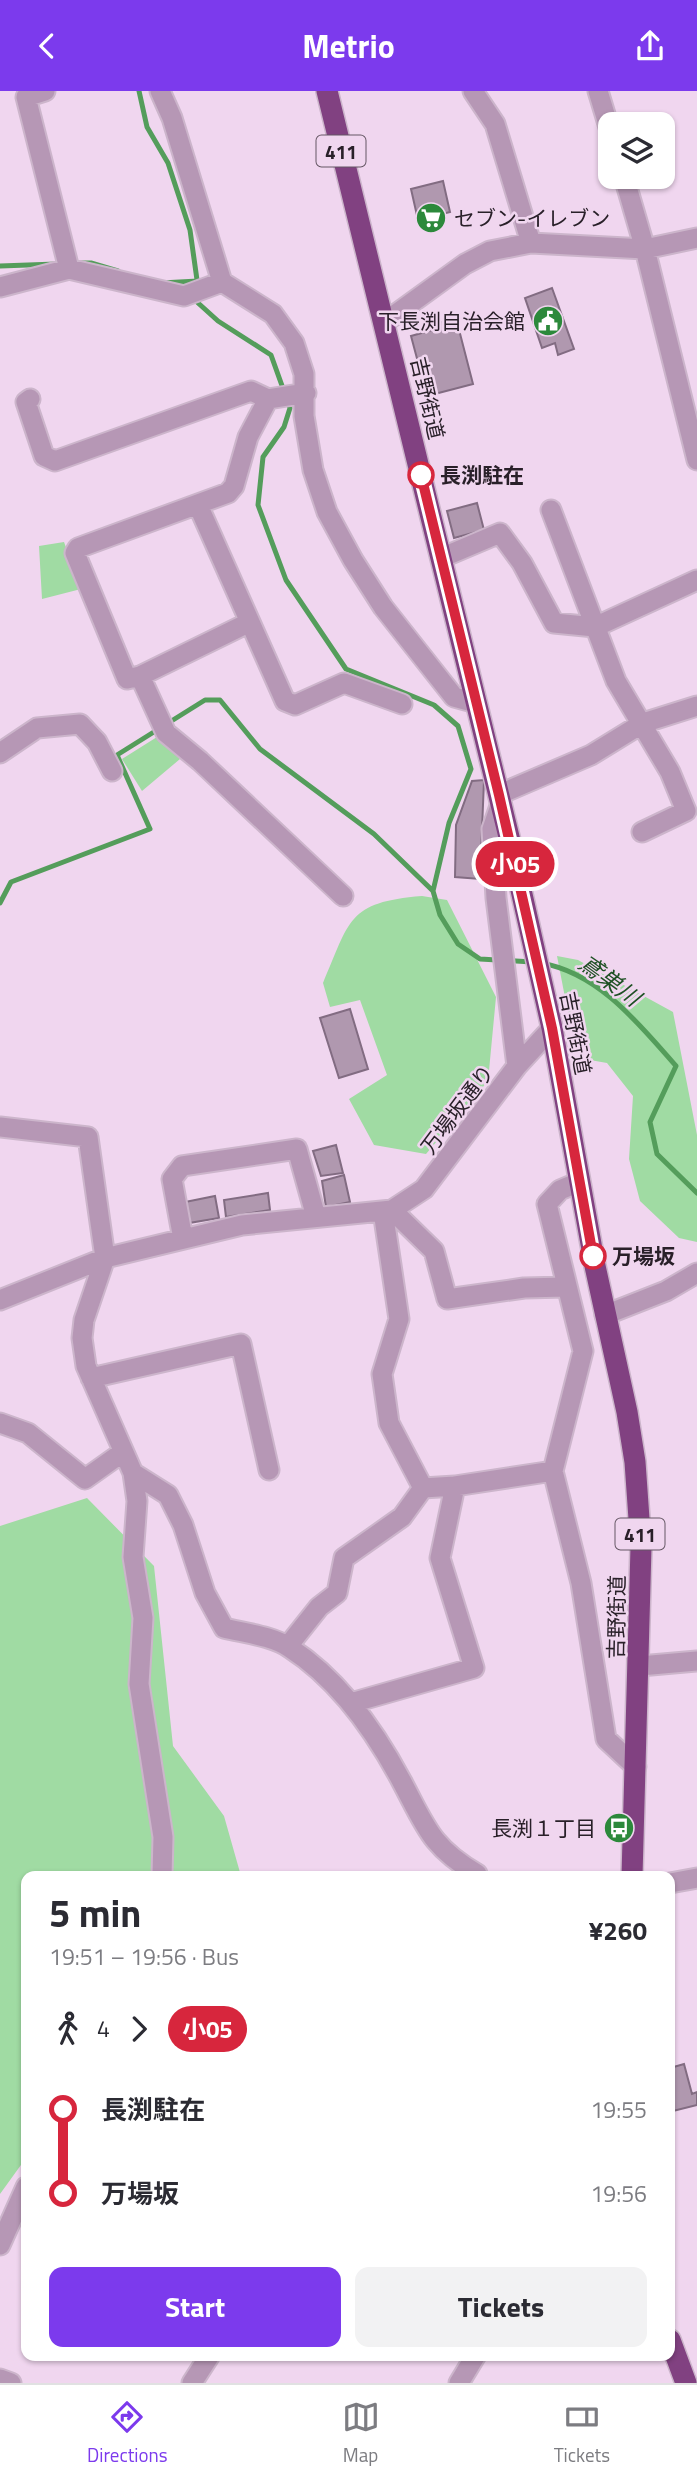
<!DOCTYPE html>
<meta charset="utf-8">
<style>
:root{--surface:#fff;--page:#f2f2f3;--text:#2b2b33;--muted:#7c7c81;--line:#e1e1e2;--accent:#7c3aed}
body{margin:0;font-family:"Titillium Web","Noto Sans JP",sans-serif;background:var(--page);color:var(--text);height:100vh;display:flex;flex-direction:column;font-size:26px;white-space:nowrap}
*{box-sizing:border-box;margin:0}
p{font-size:23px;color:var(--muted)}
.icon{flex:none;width:38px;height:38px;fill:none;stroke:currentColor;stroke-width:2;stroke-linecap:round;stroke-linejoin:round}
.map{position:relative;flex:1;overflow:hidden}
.sheet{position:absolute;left:21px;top:1780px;width:654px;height:490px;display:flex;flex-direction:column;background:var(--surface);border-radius:14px;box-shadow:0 2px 5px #0004}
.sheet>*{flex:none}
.badge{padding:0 14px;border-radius:23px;font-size:24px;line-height:46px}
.buttons{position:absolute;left:598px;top:21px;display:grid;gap:14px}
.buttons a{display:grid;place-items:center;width:77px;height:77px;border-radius:14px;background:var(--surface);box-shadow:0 2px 5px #0004;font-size:35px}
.map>.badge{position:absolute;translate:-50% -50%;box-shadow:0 0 0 4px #fff}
.legs{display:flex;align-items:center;gap:10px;height:77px;padding:0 28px;font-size:23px}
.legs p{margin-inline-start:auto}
.head{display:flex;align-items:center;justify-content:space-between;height:119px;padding:0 28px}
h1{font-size:38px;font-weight:700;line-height:52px}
.action{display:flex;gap:14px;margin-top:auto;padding:14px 28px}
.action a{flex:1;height:80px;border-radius:14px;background:var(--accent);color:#fff;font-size:28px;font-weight:700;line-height:80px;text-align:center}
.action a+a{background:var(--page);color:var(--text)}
ul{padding:0 28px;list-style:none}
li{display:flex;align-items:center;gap:24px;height:84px;font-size:26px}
li i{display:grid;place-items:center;width:10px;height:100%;margin:0 9px;background:currentColor}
li i::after{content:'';width:18px;height:18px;margin:-9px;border:5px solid;border-radius:50%;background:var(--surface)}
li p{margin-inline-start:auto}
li:first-child i{background:linear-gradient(#0000 50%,currentColor 0)}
li:last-child i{background:linear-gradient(currentColor 50%,#0000 0)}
header{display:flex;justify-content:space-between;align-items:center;height:91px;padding:0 28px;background:var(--accent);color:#fff;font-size:32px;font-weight:700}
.dock{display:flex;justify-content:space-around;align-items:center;height:98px;border-top:2px solid var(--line);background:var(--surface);font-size:19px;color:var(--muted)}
.dock a{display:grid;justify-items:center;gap:4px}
.dock .selected{color:var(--accent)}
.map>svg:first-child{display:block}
.green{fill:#a0dba3}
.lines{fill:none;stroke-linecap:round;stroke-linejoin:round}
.stream{stroke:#549d5b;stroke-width:5}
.building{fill:#b098af;stroke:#826c82;stroke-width:2}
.minor-casing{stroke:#ccb5cb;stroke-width:23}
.highway-casing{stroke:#ccb5cb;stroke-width:24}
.minor{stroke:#b697b5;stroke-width:19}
.highway{stroke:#814181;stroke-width:21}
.line-1-casing{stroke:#fff;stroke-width:16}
.line-1{stroke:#d7263d;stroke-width:10}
.stop-1-dot{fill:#fff;stroke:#d7263d;stroke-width:3.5}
.labels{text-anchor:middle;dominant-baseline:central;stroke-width:5;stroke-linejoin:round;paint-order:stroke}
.shield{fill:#f0d6ef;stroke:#655764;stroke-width:2}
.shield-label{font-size:19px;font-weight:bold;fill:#292029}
.poi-label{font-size:21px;fill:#292029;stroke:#f0d6ef;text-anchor:end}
.street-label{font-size:21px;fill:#292029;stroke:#f0d6ef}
.stop-label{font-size:21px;font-weight:bold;fill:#292029;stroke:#f0d6ef;text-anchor:start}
.water-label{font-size:23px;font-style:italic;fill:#1e5124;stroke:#f0d6ef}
</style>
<header><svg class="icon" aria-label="back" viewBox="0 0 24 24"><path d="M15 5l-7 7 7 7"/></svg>Metrio<svg class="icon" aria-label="share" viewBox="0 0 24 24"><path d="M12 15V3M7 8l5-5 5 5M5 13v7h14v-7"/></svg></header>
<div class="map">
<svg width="697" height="2292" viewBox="0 0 697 2292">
<rect width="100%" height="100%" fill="#f0d6ef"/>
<path class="green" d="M64,451L81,498L42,508L39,455Z
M157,646L180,668L142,700L122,668Z
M422,805L447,809L496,906L488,990L426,1063L374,1054L349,1008L387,984L360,909L330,916L323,892C350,830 347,811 422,805Z
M557,865L578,869L673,921L697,1044V1151L679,1147L640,1110L629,1068L633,1005L607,972L590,969L577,934L568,922Z
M87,1407L154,1475L173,1655L224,1725L241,1785H26V2067L0,2103V1435Z"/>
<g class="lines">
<path class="stream" d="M139,0L147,36L168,72L190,139L198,196
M80,172H91L118,180
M0,175L56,173
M161,192L198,190
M197,206V211L218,230L271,264L290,317L284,336L263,366L258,414L286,489L346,578L434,614L458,635L471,678L449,732L433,800
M0,812L11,791L150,738L117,664L205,609H220L260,658L374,743L433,800L440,824L458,853L480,868L532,871
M541,872C599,882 639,933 676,975L650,1031L657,1063L697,1102"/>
</g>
<path class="building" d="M443,90L450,121L418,129L411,98Z
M552,197L574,258L558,264L555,252L542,257L525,207Z
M456,227L473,293L427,305L411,245L436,238L435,233Z
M477,412L484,439L454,447L447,420Z
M484,689L480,788L455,786L456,734L472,690Z
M350,918L368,978L339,987L320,927Z
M336,1054L343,1082L321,1085L313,1060Z
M344,1084L350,1111L326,1116L322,1090Z
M268,1102L270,1119L226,1126L224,1109Z
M215,1105L219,1127L189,1132L185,1111Z
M684,1973L692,2003L697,2001V2014L673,2020L670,1977Z"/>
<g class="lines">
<g class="minor-casing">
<path id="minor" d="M45,0L26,6L69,178
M160,0L172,27L222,191
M473,0L495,33L531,152
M598,0L611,43
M624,86L645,158L697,369
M0,196L69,178L184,205L222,191L273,223L294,252L304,283V325L313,379L327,421L353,469L383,516L454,606L476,612
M385,231L465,173L490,160L531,152L645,158L697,147
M30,308L26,311L44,365L55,370L251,300L268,308
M198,414L285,610L295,614L344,592L402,613
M551,419L616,590L670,681L686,720L642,741
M441,467L500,442L522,472L554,532L595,536L697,489
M248,532L140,585L127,588L75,462L78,457L228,402L234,395L248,346L268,308L306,302
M140,585L166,642L200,670L343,805
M0,662L37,637L80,633L97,651L112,680
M500,703L591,664L643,632L697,615
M501,712L492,738L496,807L517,975
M0,1036L88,1046L105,1167L84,1229L82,1247L86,1275L133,1382L168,1404L183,1434L205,1502L224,1537C244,1542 273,1545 290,1557C338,1588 375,1640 402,1691C426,1736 431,1756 477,1783
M579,1091L560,1099L547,1113L583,1260L553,1380L581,1492L606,1648L636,1676
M392,1119L424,1098L517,975L552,937
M383,1120L399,1228L382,1283L389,1332L423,1397
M183,1148L172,1088L182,1075L297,1058L316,1126
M0,1209L105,1167L242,1134L392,1119L434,1160L447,1208L524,1197L566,1196
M605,1224L666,1200L697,1182
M91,1287L241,1253L269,1379
M0,1332L28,1342L85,1388L123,1361
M133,1382L137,1410L133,1466L143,1527L139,1593L163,1746L162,1785
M288,1555L319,1516L337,1502L344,1467L402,1426L423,1397L455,1395
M640,1575L697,1570
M351,1612L474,1577L440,1467L455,1395L553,1380
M670,1792L697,1787
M0,2154L26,2096
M0,2288L11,2292
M192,2292L210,2264
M459,2292L476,2264"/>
</g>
<g class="highway-casing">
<path id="highway" d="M327,0L510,750L552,937L595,1175L627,1321L635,1371L641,1456L632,1785
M670,2249L686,2292"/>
</g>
<use href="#minor" class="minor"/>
<use href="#highway" class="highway"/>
</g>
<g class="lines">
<g class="line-1-casing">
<path id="line-1" d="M421,384L499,704L552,937L593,1165"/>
</g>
<use href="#line-1" class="line-1"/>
</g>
<defs>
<g id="supermarket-disc" transform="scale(1.575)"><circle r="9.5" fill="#2c893b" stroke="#f0d6ef"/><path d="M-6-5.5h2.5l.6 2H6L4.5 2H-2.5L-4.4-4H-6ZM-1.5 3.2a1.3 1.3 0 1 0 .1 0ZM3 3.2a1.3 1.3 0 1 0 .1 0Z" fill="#fff"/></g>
<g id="civic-disc" transform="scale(1.575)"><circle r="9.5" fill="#2c893b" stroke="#f0d6ef"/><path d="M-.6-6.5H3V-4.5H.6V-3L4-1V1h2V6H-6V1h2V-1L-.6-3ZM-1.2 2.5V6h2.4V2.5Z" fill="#fff"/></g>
<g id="bus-disc" transform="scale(1.575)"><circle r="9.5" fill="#2c893b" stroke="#f0d6ef"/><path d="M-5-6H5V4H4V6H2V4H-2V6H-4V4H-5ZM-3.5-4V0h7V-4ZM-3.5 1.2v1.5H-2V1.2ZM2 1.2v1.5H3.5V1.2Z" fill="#fff"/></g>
</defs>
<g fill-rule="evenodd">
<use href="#supermarket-disc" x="431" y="127"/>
<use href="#civic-disc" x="548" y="230"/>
<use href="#bus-disc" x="619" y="1737"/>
</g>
<g class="stop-1-dot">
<circle cx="421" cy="384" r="12"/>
<circle cx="593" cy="1165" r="12"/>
</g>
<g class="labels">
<g class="shield">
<rect x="316.5" y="44.5" width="49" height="31" rx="5"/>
<rect x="615.5" y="1427.5" width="49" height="31" rx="5"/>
</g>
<g class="shield-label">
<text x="341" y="60">411</text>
<text x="640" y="1443">411</text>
</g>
<g class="poi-label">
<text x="454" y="127" text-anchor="start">セブン-イレブン</text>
<text x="525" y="230">下長渕自治会館</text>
<text x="596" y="1737">長渕１丁目</text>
</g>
<g class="street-label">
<text transform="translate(428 307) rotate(77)">吉野街道</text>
<text transform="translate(576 942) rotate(79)">吉野街道</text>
<text transform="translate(457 1018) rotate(-53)">万場坂通り</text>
<text transform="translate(616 1526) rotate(-89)">吉野街道</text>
</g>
<g class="stop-label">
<text x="440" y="384">長渕駐在</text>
<text x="612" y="1165">万場坂</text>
</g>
<g class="water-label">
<text transform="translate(610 889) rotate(36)">鳶巣川</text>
</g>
</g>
</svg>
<div class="buttons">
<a><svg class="icon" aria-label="layers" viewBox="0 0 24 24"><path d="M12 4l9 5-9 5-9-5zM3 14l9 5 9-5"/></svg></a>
</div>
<b class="badge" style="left:515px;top:773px;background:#d7263d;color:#fff">小05</b>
<section class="sheet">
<div class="head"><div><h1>5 min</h1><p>19:51 – 19:56 · Bus</p></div><b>¥260</b></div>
<div class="legs"><svg class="icon" aria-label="walk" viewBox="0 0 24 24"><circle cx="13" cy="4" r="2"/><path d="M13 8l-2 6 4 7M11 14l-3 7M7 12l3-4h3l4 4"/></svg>4<svg class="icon" aria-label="forward" viewBox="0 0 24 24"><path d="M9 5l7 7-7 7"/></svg><b class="badge" style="background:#d7263d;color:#fff">小05</b></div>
<ul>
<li><i style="color:#d7263d"></i><b>長渕駐在</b><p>19:55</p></li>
<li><i style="color:#d7263d"></i><b>万場坂</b><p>19:56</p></li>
</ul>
<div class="action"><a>Start</a><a>Tickets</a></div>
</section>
</div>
<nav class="dock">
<a class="selected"><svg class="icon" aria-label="directions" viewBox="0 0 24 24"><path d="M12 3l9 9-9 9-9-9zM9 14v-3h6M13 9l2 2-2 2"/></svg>Directions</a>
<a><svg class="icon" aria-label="map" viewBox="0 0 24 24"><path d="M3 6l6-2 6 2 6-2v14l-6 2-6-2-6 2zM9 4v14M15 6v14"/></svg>Map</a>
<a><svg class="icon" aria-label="tickets" viewBox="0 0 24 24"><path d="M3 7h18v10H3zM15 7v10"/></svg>Tickets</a>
</nav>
